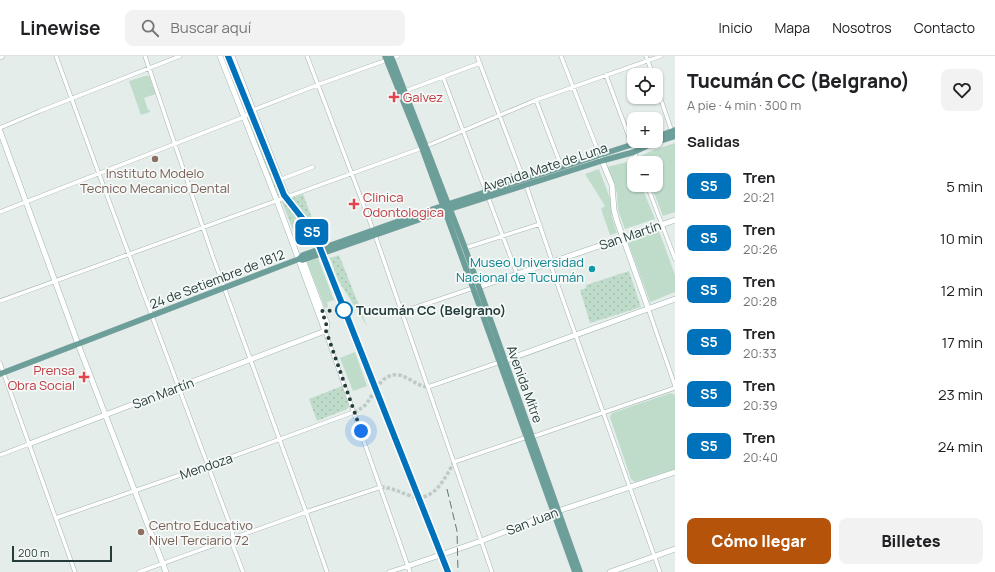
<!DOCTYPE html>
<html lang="es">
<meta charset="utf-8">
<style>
:root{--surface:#fff;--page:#f2f2f2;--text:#202124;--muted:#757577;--line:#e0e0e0;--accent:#b45309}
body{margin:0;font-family:Manrope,sans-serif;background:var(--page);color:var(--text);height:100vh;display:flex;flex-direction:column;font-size:15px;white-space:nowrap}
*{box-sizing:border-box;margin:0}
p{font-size:13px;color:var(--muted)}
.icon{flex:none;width:22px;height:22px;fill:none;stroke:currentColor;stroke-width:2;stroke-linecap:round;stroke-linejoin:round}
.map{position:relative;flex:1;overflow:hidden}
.sheet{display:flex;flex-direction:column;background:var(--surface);width:320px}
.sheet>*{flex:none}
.badge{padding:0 8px;border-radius:6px;font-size:14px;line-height:26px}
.tools{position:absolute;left:627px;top:12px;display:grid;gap:8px}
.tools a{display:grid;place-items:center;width:36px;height:36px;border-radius:8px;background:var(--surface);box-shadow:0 1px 3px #0004;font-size:20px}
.scale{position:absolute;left:12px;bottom:10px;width:100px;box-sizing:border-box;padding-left:4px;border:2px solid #253d3a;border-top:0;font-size:11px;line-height:14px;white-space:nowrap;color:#253d3a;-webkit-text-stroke:3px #f5f9f8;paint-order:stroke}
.you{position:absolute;width:20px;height:20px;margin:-10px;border:3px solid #fff;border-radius:50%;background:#1a73e8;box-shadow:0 0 0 6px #1a73e833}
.map>.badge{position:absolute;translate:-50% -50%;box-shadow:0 0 0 2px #fff}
h2{padding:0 12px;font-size:15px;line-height:36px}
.round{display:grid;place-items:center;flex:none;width:42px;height:42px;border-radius:8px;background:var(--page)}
.summary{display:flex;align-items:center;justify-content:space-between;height:68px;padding:0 12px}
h1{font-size:19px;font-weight:800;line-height:30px}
.primary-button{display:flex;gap:8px;margin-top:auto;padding:8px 12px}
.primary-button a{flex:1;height:46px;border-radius:8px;background:var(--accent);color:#fff;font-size:16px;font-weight:800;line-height:46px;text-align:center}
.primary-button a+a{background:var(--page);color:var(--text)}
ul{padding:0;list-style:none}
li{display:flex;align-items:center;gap:12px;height:52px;padding:0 12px}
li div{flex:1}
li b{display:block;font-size:15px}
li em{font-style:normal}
li .badge{min-width:44px;font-weight:700;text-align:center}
header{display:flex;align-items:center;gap:24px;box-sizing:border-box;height:56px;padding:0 20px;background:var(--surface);border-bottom:1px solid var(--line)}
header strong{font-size:19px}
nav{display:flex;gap:22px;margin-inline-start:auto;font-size:14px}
.search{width:280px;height:36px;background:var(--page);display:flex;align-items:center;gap:10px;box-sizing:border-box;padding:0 14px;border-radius:8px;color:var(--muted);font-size:15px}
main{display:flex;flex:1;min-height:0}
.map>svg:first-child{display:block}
.grass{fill:url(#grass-dots)}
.park{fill:#bfdccb}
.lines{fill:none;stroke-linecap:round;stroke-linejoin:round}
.street-tunnel{stroke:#becac7;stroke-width:3.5;stroke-dasharray:3.5 2;stroke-linecap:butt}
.street-casing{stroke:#a7b5b2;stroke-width:4.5}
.secondary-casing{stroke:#a0b5b0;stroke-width:6}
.primary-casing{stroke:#c2c9c8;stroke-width:6}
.street{stroke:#fff;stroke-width:3.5}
.secondary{stroke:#fff;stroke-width:5}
.primary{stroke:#6c9f9a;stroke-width:5.5}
.rail{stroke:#5f7876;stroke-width:1;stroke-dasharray:8 4;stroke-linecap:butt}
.line-casing{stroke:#fff;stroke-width:9}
.line{stroke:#0072bc;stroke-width:6}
.walk{stroke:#253d3a;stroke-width:4;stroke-dasharray:0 7.2}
.health-dot{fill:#e0444e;stroke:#f5f9f8;stroke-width:1.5}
.education-dot{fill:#8d6e63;stroke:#f5f9f8;stroke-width:1.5}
.culture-dot{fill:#0f9aa8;stroke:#f5f9f8;stroke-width:1.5}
.stop-dot{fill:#fff;stroke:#0072bc;stroke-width:2}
.labels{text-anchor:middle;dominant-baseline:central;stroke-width:3.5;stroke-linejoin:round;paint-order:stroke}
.health-label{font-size:13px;fill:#be3a42;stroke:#f5f9f8;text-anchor:start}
.street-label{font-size:13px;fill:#253d3a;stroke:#f5f9f8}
.education-label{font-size:13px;fill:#785e54;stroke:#f5f9f8}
.culture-label{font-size:13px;fill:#0d838f;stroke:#f5f9f8;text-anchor:end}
.stop-label{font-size:13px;font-weight:bold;fill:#253d3a;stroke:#f5f9f8;text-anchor:start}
</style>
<header>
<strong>Linewise</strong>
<div class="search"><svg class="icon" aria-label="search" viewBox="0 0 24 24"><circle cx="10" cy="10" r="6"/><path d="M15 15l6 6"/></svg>Buscar aquí</div>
<nav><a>Inicio</a><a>Mapa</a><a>Nosotros</a><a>Contacto</a></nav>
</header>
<main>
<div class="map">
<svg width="675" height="516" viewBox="0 0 675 516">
<defs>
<pattern id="grass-dots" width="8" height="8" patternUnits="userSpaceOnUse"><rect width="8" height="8" fill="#bfdccb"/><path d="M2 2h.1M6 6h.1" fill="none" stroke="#a4beaf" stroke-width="1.8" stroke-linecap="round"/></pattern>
</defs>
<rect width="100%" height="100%" fill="#e4edea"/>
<path class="grass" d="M224,0H230L249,49L244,53Z
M249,54L283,139L277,140L245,58Z
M303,138L318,178L313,180L315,185L305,189L303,185L298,186L282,146Z
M339,199L367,270L338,224L330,202Z
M629,215L641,251L590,267L580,234L586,232V229Z
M342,330L349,350L347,353L317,365L309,343Z"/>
<path class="park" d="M145,20H149L156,38L144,42L148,54H150V56L141,59L129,25Z
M675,87V156L663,160L651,129H656V107H642L640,100L654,94Z
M631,105L634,112V129H641L655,163L625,173L618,154L617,137L607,111Z
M599,113L611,145L612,161L617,177L610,179L601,153L605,150L585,118Z
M659,175L675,219V236L650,246L628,186Z
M318,202L334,244L327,246L328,251L325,252L307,206Z
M355,296L367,330L353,335L340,302Z
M671,337L675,339V413L635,426L631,423L610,361L612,357Z"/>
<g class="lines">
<path class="street-tunnel" d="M354,356C357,355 360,353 363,351C374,342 379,316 399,319C409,321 417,330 428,331
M381,431C392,432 400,436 411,440C434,447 445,422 454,406"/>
<g class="street-casing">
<path id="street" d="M56,0L99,118L232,474L233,490L243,516
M145,0L213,201L306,456L327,516
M307,0L375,179L492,516
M477,0L524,124
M561,0L600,100
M646,0L653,19
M606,19L632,89
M443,21L486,136
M656,29L672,76
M405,35L480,7
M536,44L562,112
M0,72L40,55L180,0
M634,96L639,107
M279,124L313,111
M526,129L551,202V210L660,516
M647,129L675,203
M488,141L517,218
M0,156L244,61L253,54L317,29L398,0
M465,192L540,168
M0,245L422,92L536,44L661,0
M648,252L675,330
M402,256L473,232
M325,275L410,516
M0,307L75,516
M428,331L500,306
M0,399L29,388
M454,406L527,381H532L675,332
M56,462L209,409L354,356
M139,516L306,456L381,431
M389,516L408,510"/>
</g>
<g class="secondary-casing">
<path id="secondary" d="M220,0L277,145L325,275
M232,0L287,141
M0,1L2,0
M0,75L78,288L166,516
M600,100L612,129L614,154L617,165L648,252
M303,204L327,268L326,274
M476,232L675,164
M501,306L675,243
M29,388L325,275
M408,510L481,485L558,455L675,416
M610,516L675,493"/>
</g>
<g class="primary-casing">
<path id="primary" d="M385,0L422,92L473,232L575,516
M391,0L465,192L580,516
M656,81L675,74
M299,203L303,204L444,155L601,105L634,96L651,88L675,80
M0,318L299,203L303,199L433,153L643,85"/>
</g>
<use href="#street" class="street"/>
<use href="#secondary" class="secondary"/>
<use href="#primary" class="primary"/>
<path class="rail" d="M228,0L284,139L306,167L316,182L448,516
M447,433L457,475L458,516"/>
</g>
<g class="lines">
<g class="line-casing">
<path id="line" d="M228,0L284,139L306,167L316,182L448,516"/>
</g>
<use href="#line" class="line"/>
<path class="walk" d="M344,254L322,255L327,271L326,275L361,375"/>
</g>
<g class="health-dot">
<path d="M392 35h4v4h4v4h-4v4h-4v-4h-4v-4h4z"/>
<path d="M352 142h4v4h4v4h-4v4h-4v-4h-4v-4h4z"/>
<path d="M82 315h4v4h4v4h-4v4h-4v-4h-4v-4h4z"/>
</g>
<g class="education-dot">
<circle cx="155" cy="103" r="4"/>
<circle cx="141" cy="476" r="4"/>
</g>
<circle class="culture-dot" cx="592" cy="213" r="4"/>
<circle class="stop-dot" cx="344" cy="254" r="8"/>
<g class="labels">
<g class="health-label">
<text x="403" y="41">Galvez</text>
<text x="363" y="141">Clinica<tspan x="363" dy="15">Odontologica</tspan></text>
<text x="75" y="314" text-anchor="end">Prensa<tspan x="75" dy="15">Obra Social</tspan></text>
</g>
<g class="street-label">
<text transform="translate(545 111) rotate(-18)">Avenida Mate de Luna</text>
<text transform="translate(630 179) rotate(-19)">San Martín</text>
<text transform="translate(217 223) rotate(-21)">24 de Setiembre de 1812</text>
<text transform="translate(525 328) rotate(70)">Avenida Mitre</text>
<text transform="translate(163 337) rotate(-21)">San Martín</text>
<text transform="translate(206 410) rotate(-19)">Mendoza</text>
<text transform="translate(532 465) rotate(-21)">San Juan</text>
</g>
<g class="education-label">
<text x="155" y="117">Instituto Modelo<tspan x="155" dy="15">Tecnico Mecanico Dental</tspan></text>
<text x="149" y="469" text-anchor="start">Centro Educativo<tspan x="149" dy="15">Nivel Terciario 72</tspan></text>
</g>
<g class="culture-label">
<text x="584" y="206">Museo Universidad<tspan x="584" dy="15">Nacional de Tucumán</tspan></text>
</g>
<g class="stop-label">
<text x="356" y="254">Tucumán CC (Belgrano)</text>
</g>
</g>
</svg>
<div class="tools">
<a><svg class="icon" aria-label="locate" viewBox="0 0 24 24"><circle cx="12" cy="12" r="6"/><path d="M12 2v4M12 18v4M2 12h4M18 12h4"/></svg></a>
<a>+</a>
<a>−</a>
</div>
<div class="scale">200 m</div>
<div class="you" style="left:361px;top:375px"></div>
<b class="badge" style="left:312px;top:176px;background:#0072bc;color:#fff">S5</b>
</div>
<section class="sheet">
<div class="summary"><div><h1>Tucumán CC (Belgrano)</h1><p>A pie · 4 min · 300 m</p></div><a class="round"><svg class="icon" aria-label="heart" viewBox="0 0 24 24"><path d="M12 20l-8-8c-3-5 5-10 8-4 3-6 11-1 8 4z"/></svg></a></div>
<h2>Salidas</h2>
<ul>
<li><span class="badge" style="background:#0072bc;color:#fff">S5</span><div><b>Tren</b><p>20:21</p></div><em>5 min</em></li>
<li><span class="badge" style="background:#0072bc;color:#fff">S5</span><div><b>Tren</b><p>20:26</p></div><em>10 min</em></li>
<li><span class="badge" style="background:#0072bc;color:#fff">S5</span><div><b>Tren</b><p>20:28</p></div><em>12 min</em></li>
<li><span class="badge" style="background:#0072bc;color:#fff">S5</span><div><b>Tren</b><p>20:33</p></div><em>17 min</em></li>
<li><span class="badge" style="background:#0072bc;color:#fff">S5</span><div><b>Tren</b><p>20:39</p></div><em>23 min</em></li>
<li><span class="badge" style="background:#0072bc;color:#fff">S5</span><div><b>Tren</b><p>20:40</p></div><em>24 min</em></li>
</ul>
<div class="primary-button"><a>Cómo llegar</a><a>Billetes</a></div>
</section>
</main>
